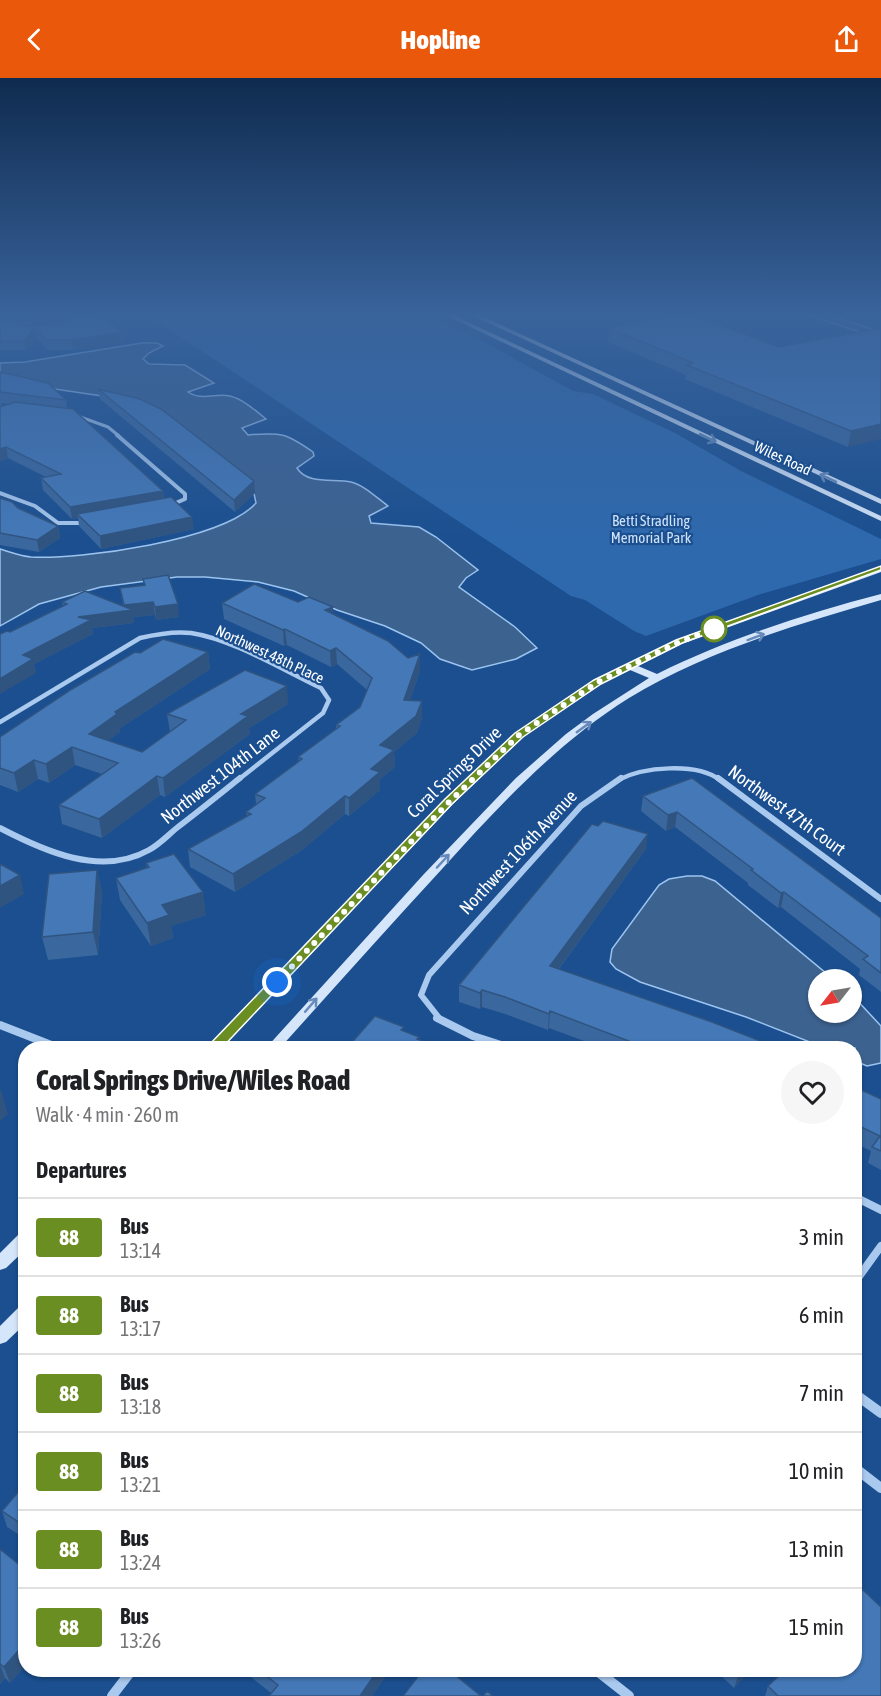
<!DOCTYPE html>
<meta charset="utf-8">
<style>
:root{--surface:#fff;--page:#f6f6f6;--text:#202124;--muted:#757577;--line:#e0e0e0;--accent:#ea580c}
body{margin:0;font-family:"Asap Condensed",sans-serif;background:var(--page);color:var(--text);height:100vh;display:flex;flex-direction:column;font-size:22px;white-space:nowrap}
*{box-sizing:border-box;margin:0}
p{font-size:20px;color:var(--muted)}
.icon{flex:none;width:33px;height:33px;fill:none;stroke:currentColor;stroke-width:2;stroke-linecap:round;stroke-linejoin:round}
.map{position:relative;flex:1;overflow:hidden}
.sheet{position:absolute;left:18px;top:963px;width:844px;height:636px;display:flex;flex-direction:column;background:var(--surface);border-radius:24px;box-shadow:0 2px 4px #0004}
.sheet>*{flex:none}
.badge{padding:0 12px;border-radius:4px;font-size:21px;line-height:39px}
.needle{width:39px;rotate:239deg}
.fabs{position:absolute;left:808px;top:891px;display:grid;gap:12px}
.fabs a{display:grid;place-items:center;width:54px;height:54px;border-radius:50%;background:var(--surface);box-shadow:0 2px 4px #0004;font-size:30px}
.you{position:absolute;width:30px;height:30px;margin:-15px;border:4px solid #fff;border-radius:50%;background:#1a73e8;box-shadow:0 0 0 9px #1a73e833}
.map>.badge{position:absolute;translate:-50% -50%;box-shadow:0 0 0 3px #fff}
h2{padding:0 18px;font-size:22px;line-height:54px}
.round{display:grid;place-items:center;flex:none;width:63px;height:63px;border-radius:32px;background:var(--page)}
.summary{display:flex;align-items:center;justify-content:space-between;height:102px;padding:0 18px}
h1{font-size:28px;font-weight:800;line-height:45px}
ul{padding:0;list-style:none}
li{display:flex;align-items:center;gap:18px;height:78px;padding:0 18px;border-top:2px solid var(--line)}
li div{flex:1}
li b{display:block;font-size:22px}
li em{font-style:normal}
li .badge{min-width:66px;font-weight:700;text-align:center}
header{display:flex;justify-content:space-between;align-items:center;height:78px;padding:0 18px;background:var(--accent);color:#fff;font-size:27px;font-weight:800}
.map>svg:first-child{display:block}
.green{fill:#2e69ad}
.water{fill:#3c6290;stroke:#9cc4f0;stroke-width:1.5}
.lines{fill:none;stroke-linecap:round;stroke-linejoin:round}
.minor-far5{stroke:#a9c9ee;stroke-width:3}
.minor-far4{stroke:#a9c9ee;stroke-width:4}
.minor-far3{stroke:#a9c9ee;stroke-width:4.5}
.minor-far2{stroke:#a9c9ee;stroke-width:6}
.minor-far1{stroke:#a9c9ee;stroke-width:8}
.minor{stroke:#a9c9ee;stroke-width:10}
.secondary{fill:#d6e6fa;fill-rule:evenodd}
.wall{fill:#3a679d;fill-rule:evenodd}
.shaded-wall{fill:#305480}
.building{fill:#4478b7;stroke:#305480;stroke-width:1.5}
.oneway{stroke:#668bba}
.line{fill:#6b8e23;stroke:#fff;stroke-width:1.5}
.walk{stroke:#fff;stroke-width:6;stroke-dasharray:0 10.8}
.stop-dot{fill:#fff;stroke:#6b8e23;stroke-width:3}
.labels{text-anchor:middle;dominant-baseline:central;stroke-width:4.5;stroke-linejoin:round;paint-order:stroke}
.far-street-label{font-size:15px;fill:#fff;stroke:#1b4f8f}
.far-park-label{font-size:15px;fill:#cfe3fa;stroke:#1b4f8f}
.street-label{font-size:18px;fill:#fff;stroke:#1b4f8f}
</style>
<header><svg class="icon" aria-label="back" viewBox="0 0 24 24"><path d="M15 5l-7 7 7 7"/></svg>Hopline<svg class="icon" aria-label="share" viewBox="0 0 24 24"><path d="M12 15V3M7 8l5-5 5 5M5 13v7h14v-7"/></svg></header>
<div class="map">
<svg width="881" height="1618" viewBox="0 0 881 1618">
<rect width="100%" height="100%" fill="#1b4f8f"/>
<path class="green" d="M146,236H425L484,264L573,313L593,316L675,355L741,393L881,461V481L758,517L646,558L634,553L585,522L571,518Z"/>
<path class="water" d="M805,236H826L881,254V261Z
M142,265H157L163,268L149,275L143,281L149,286L185,287L214,305L188,314C201,323 216,315 230,318C243,321 256,333 266,341L242,350L248,357C281,354 286,355 313,374L314,378L297,390C307,407 335,400 351,404C364,407 377,420 388,428L369,438L371,445L419,449L436,459L478,492L466,500L459,509L515,549L537,570L516,581L472,592L440,581L421,565L385,548L337,532L294,513L258,504L205,499H177L101,509L39,526L0,548V471C10,474 21,478 31,479C80,482 224,462 256,425L252,406L136,323L48,310L0,299V285L25,284Z
M687,798H702L715,803L833,901L819,902V934H852V917L854,919L881,948V985L867,988L855,983V970H825L746,939L640,904L616,891L610,884L612,871L659,807L669,801Z"/>
<g class="lines">
<path class="minor-far5" d="M75,337L108,349L119,358"/>
<path class="minor-far4" d="M117,357L185,416V421L171,427
M0,415L35,428L58,445H84"/>
<path class="minor-far3" d="M0,644L140,560C157,556 174,553 191,555C232,561 283,592 321,610L329,622L323,635L238,702
M618,702C643,689 696,684 720,702"/>
<path class="minor-far2" d="M718,700L881,821
M0,750C44,773 101,799 149,772C160,766 169,756 178,749C199,733 220,716 240,700
M440,941L421,917L429,897L581,728L621,700"/>
<path class="minor-far1" d="M437,940L473,958L510,970
M0,947L59,970
M855,1119L881,1132
M855,1204L881,1168"/>
<path class="minor" d="M855,1316L881,1335
M855,1390L881,1410
M596,1592L629,1618
M112,1618L132,1592"/>
<path class="secondary" d="M443,236H451L881,438V443Z
M469,236H477L881,421V426Z
M881,488V494L682,566L638,588L657,596C728,561 804,536 881,516V522C794,547 705,574 629,620C557,665 498,729 442,791C387,851 334,910 280,970H266L424,796L516,700L566,656L593,636L649,600L630,592L601,606L523,659L453,726L221,970H206L445,722L515,655L595,602L676,562Z
M26,1154V1171L6,1190L0,1192V1175L20,1155Z
M26,1226V1245L6,1264L0,1266V1248L20,1228Z"/>
</g>
<path class="wall" d="M0,236H96L125,264L73,272H48L36,260L26,272H0Z
M863,236H881V243L866,238Z
M609,250L779,269L881,250L848,369L685,301L686,297L608,264Z
M0,294L66,322L67,330L163,413L164,421L194,451L101,471L79,448L78,440L72,441L43,412L41,400L46,399L8,380L0,383ZM1,325L10,326L2,329Z
M98,311L254,403L255,415L235,434L100,321Z
M0,420L18,430L58,448L60,460L39,474L0,467Z
M143,501L179,539L156,542L155,537L134,539V545L92,550L93,556L34,586L36,595L10,554L63,528L62,524L123,528L120,510L144,507Z
M298,524L333,536L420,593L410,622L422,640L417,655L394,674L395,689L380,701V712L349,738L345,736L302,772L235,814L190,789L188,771L247,738L246,734L256,726L255,716L299,684L298,679L336,651V647L360,629L367,612L337,586L331,589L287,567L284,568L224,541L222,525Z
M208,574L210,591L119,651L120,654L108,662L142,674L170,654L167,636L288,626L249,650L250,656L165,719L160,717L102,760L62,746L59,727L102,696L75,687L49,705L38,701L18,714L0,707V659L140,575Z
M692,700L881,840V914L859,897L860,891L781,829L778,830L748,807V805L675,749L666,753L641,733L643,718Z
M646,771L559,891L778,970H603L549,950L548,952L505,936L482,929L480,931L459,924V907Z
M146,785L206,837L171,848L173,860L151,868L120,822L116,800L147,790Z
M97,792L102,815L98,877L48,882L42,859Z
M855,1009L881,1021V1092L868,1085L871,1073L855,1065Z
M26,1405V1461L7,1449L2,1433Z
M0,1471L26,1492V1587L10,1605L5,1600L0,1606Z
M242,1592H390L372,1618L271,1615Z
M715,1592H750L734,1610Z
M768,1608L881,1618H765Z"/>
<path class="shaded-wall" d="M66,239L67,248L32,250L31,241Z
M34,250L36,260L26,272L24,263Z
M123,254L125,264L73,272L72,262Z
M881,346V361L848,369L851,353Z
M6,369L8,380L0,383V371Z
M254,403L255,415L235,434L234,422Z
M163,413L164,424L77,436L78,440L72,441L70,429Z
M192,439L194,451L101,471L100,458Z
M58,448L60,460L39,474L37,462Z
M153,524L155,537L134,539V545L92,550L93,556L34,586L36,595L0,616V601L23,577L78,539L125,533L124,527Z
M178,526L179,539L156,542L155,529Z
M333,529V545L325,532Z
M285,551L287,567L284,568L283,552Z
M336,570L337,586L331,589L330,573Z
M208,574L210,591L119,651L120,654L92,674L89,656L115,634Z
M420,576V593L404,639V622Z
M287,608L288,626L249,650L250,656L165,719L163,700L241,636Z
M422,623V640L417,655L394,674L395,689L380,701V712L349,738V720L371,691L380,667Z
M72,669L75,687L49,705L46,686Z
M34,682L38,701L18,714L14,695Z
M157,698L160,717L102,760L99,741Z
M345,718V736L302,772L235,814L233,796Z
M677,734L675,749L666,753L668,737Z
M648,756L646,771L549,904L550,888Z
M97,792L102,815L98,877L93,854Z
M20,797L24,816L0,830V808Z
M203,814L206,837L171,848L173,860L151,868L147,845L162,827Z
M784,814L781,829L778,830L781,815Z
M482,912V929L480,931V915Z
M550,933L549,950L548,952L549,936Z
M1,1012L8,1036L0,1043V1013Z
M26,1564V1587L10,1605L4,1589Z
M0,1587L5,1600L0,1606Z
M378,1592H390L372,1618H360Z
M742,1592H750L734,1610L739,1595Z"/>
<path class="building" d="M0,236H96L123,254L72,262H46L34,250L24,263H0V244L30,248L64,245L67,242L66,239L31,241Z
M679,236H691L779,269L881,250V346L851,353L687,287L693,285L609,250Z
M0,294L48,305L66,322L0,314Z
M98,311L140,321L161,331L254,403L234,422Z
M15,324L73,331L163,413L70,429L41,400L61,396L6,369L0,371V329Z
M171,419L192,439L100,458L77,436Z
M0,420L12,424L18,430L58,448L37,462L0,455Z
M168,497L178,526L155,529L153,524L124,527L120,510L145,507L143,501Z
M254,506L298,524L309,519L333,529L325,532L388,563L408,580L420,576L404,622L422,623L416,638L380,667L394,672L371,691L380,694L349,720L345,718L301,754L233,796L188,771L251,736L246,734L265,720L255,716L302,681L298,679L340,648L336,647L360,629L372,600L336,570L330,573L285,551L283,552L222,525Z
M85,513L133,532L78,539L91,542L23,577L33,581L0,601V556L7,553L10,554L67,526L62,524Z
M163,561L208,574L115,634L117,636L89,656L142,674L186,642L167,636L245,592L287,608L241,636L248,638L163,700L157,698L99,741L59,727L118,685L72,669L46,686L34,682L14,695L0,690V659L72,611L135,574L140,575Z
M692,700L881,840V895L863,881L868,878L784,814L781,815L751,792L753,791L677,734L668,737L643,718Z
M603,743L648,756L550,888L712,944L778,970H647L550,933L549,936L505,919L482,912L480,915L459,907L592,746L598,748Z
M174,776L203,814L162,827L169,837L147,845L116,800L149,789L146,785Z
M0,786L20,797L0,808Z
M97,792L93,854L42,859L49,796Z
M375,938L404,949L401,952L419,959L417,961L442,970H347Z
M855,1009L881,1021V1073L872,1069L880,1058L855,1046Z
M26,1405V1449L2,1433Z
M0,1471L26,1492V1564L4,1589L0,1586Z
M862,1511L881,1529V1618H778L768,1608L785,1592H855V1519Z
M259,1592H378L360,1618H269L278,1607Z
M423,1592H449L481,1618H403Z
M487,1613L493,1618H483Z"/>
<defs><path id="oneway-shaft" d="M-6 0H5M1.5-3L5.5 0L1.5 3" fill="none" stroke-width="1.6" stroke-linecap="round" stroke-linejoin="round" transform="scale(1.5)"/></defs>
<g class="oneway">
<use href="#oneway-shaft" transform="translate(708 360) rotate(25)"/>
<use href="#oneway-shaft" transform="translate(828 400) rotate(-155)"/>
<use href="#oneway-shaft" transform="translate(756 559) rotate(-20)"/>
<use href="#oneway-shaft" transform="translate(584 649) rotate(-36)"/>
<use href="#oneway-shaft" transform="translate(443 783) rotate(-47)"/>
<use href="#oneway-shaft" transform="translate(311 927) rotate(-49)"/>
</g>
<linearGradient id="sky" x2="0" y2="1"><stop stop-color="#0f2b4f"/><stop offset="0.51" stop-color="#39639b"/><stop offset="1" stop-color="#39639b" stop-opacity="0"/></linearGradient>
<rect width="881" height="463" fill="url(#sky)"/>
<path class="line" d="M881,488V492L682,565L601,606L523,659L452,726L218,974H209L207,970L209,967L445,721L515,655L594,602L676,562Z"/>
<g class="lines">
<path class="walk" d="M277,904L449,724L519,657L598,604L679,564L724,547L714,551"/>
</g>
<circle class="stop-dot" cx="714" cy="551" r="12"/>
<g class="labels">
<g class="far-street-label">
<text transform="translate(783 380) rotate(25)">Wiles Road</text>
<text transform="translate(270 576) rotate(25)">Northwest 48th Place</text>
</g>
<g class="far-park-label">
<text x="651" y="442">Betti Stradling<tspan x="651" dy="17">Memorial Park</tspan></text>
</g>
<g class="street-label">
<text transform="translate(454 694) rotate(-44)">Coral Springs Drive</text>
<text transform="translate(220 697) rotate(-38)">Northwest 104th Lane</text>
<text transform="translate(787 732) rotate(36)">Northwest 47th Court</text>
<text transform="translate(518 774) rotate(-47)">Northwest 106th Avenue</text>
</g>
</g>
</svg>
<div class="fabs">
<a><svg class="needle" viewBox="-14 -14 28 28"><path d="M0-13l5 13h-10z" fill="#e53935"/><path d="M0 13l5-13h-10z" fill="#757577"/></svg></a>
</div>
<div class="you" style="left:277px;top:904px"></div>
<section class="sheet">
<div class="summary"><div><h1>Coral Springs Drive/Wiles Road</h1><p>Walk · 4 min · 260 m</p></div><a class="round"><svg class="icon" aria-label="heart" viewBox="0 0 24 24"><path d="M12 20l-8-8c-3-5 5-10 8-4 3-6 11-1 8 4z"/></svg></a></div>
<h2>Departures</h2>
<ul>
<li><span class="badge" style="background:#6b8e23;color:#fff">88</span><div><b>Bus</b><p>13:14</p></div><em>3 min</em></li>
<li><span class="badge" style="background:#6b8e23;color:#fff">88</span><div><b>Bus</b><p>13:17</p></div><em>6 min</em></li>
<li><span class="badge" style="background:#6b8e23;color:#fff">88</span><div><b>Bus</b><p>13:18</p></div><em>7 min</em></li>
<li><span class="badge" style="background:#6b8e23;color:#fff">88</span><div><b>Bus</b><p>13:21</p></div><em>10 min</em></li>
<li><span class="badge" style="background:#6b8e23;color:#fff">88</span><div><b>Bus</b><p>13:24</p></div><em>13 min</em></li>
<li><span class="badge" style="background:#6b8e23;color:#fff">88</span><div><b>Bus</b><p>13:26</p></div><em>15 min</em></li>
</ul>
</section>
</div>
